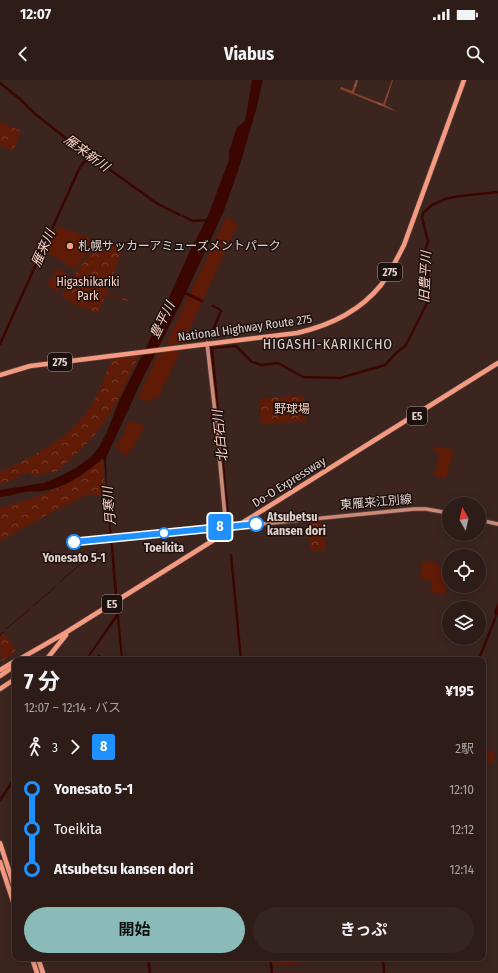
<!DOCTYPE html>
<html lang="ja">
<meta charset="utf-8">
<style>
:root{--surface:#2d1c17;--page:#352520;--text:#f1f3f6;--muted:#a7a1a1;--line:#483a36;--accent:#8bbbb9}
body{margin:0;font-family:"Fira Sans Condensed","Noto Sans JP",sans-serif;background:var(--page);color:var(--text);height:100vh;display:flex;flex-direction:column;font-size:15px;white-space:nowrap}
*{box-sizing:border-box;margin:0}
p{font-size:13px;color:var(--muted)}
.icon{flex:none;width:22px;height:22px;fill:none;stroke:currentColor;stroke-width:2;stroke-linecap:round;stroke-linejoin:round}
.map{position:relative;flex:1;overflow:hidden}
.side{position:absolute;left:12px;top:577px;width:474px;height:304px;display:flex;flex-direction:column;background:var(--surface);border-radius:8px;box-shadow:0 2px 10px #0003,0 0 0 1px var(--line)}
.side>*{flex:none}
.badge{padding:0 8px;border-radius:3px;font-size:14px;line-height:26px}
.needle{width:26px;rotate:352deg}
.tools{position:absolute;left:442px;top:417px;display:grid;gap:8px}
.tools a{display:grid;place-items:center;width:44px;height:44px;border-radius:50%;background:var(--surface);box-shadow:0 2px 10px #0003,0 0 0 1px var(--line);font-size:20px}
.map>.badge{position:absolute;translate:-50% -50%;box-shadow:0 0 0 2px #fff}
.legs{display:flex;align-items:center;gap:6px;height:44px;padding:0 12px;font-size:13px}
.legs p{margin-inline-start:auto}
.summary{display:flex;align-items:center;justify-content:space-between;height:68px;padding:0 12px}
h1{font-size:22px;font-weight:700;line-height:30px}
.primary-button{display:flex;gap:8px;margin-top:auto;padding:8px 12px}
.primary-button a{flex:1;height:46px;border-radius:24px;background:var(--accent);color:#111;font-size:16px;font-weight:700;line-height:46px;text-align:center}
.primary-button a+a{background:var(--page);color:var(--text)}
ul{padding:0 12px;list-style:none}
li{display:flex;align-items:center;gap:14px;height:40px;font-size:15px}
li i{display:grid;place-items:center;width:6px;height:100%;margin:0 5px;background:currentColor}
li i::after{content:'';width:10px;height:10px;margin:-5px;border:3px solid;border-radius:50%;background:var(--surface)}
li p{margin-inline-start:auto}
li:first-child i{background:linear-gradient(#0000 50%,currentColor 0)}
li:last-child i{background:linear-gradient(currentColor 50%,#0000 0)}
.status{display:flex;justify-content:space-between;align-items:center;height:28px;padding:0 20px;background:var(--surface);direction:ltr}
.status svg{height:11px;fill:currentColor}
header{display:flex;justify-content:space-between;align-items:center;height:52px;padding:0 12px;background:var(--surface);font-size:18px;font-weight:700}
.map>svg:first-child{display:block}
.green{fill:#601b07}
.forest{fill:url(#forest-firs)}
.park{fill:url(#park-crowns)}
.water{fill:#3b0600}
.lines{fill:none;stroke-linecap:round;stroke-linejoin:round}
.stream{stroke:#3b0600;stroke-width:1}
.river{stroke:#3b0600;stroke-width:2.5}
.major-casing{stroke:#54403b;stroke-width:5}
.highway-casing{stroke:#54403b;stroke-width:6}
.major{stroke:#cc8978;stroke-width:3.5}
.highway{stroke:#f59980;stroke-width:4.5}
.highway-bridge-casing{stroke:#54403b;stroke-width:6;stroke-linecap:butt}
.highway-bridge{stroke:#f59980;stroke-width:4.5}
.line-1-casing{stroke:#fff;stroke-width:9}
.line-1{stroke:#1e90ff;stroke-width:6}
.poi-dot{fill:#f49e87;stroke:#1c110e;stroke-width:1.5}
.stop-1-dot{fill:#fff;stroke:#1e90ff;stroke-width:2}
.labels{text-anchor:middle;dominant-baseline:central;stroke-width:3;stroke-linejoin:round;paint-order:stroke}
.shield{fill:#1c110e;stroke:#a69794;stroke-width:1}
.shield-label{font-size:11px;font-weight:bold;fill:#e1d1cd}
.poi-label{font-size:12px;fill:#e1d1cd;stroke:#1c110e;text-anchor:start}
.park-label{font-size:12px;fill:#fdd0c3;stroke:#1c110e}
.street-label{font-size:12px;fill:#e1d1cd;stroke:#1c110e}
.stop-label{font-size:12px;font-weight:bold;fill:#e1d1cd;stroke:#1c110e}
.water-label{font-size:13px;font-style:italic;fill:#fed0c4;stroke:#1c110e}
.quarter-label{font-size:14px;letter-spacing:1px;fill:#e1d1cd;stroke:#1c110e}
</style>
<div class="status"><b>12:07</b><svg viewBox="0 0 49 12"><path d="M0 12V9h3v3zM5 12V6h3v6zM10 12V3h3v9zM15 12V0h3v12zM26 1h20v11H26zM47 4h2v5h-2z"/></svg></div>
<header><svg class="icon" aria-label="back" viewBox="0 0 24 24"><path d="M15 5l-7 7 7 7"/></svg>Viabus<svg class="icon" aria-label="search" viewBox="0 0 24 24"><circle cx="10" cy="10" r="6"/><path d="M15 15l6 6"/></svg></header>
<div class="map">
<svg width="498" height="893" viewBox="0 0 498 893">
<defs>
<pattern id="forest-firs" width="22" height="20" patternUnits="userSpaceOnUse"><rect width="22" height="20" fill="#8b412e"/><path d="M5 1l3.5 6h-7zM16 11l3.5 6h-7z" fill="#9b5b4b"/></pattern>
<pattern id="park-crowns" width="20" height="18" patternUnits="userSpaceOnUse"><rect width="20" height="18" fill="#601b07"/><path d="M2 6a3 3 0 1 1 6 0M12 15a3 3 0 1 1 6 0" fill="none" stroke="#763b2a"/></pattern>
</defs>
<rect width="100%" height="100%" fill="#3c251f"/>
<path class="green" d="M227,136L238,144L183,263L166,265L184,225L191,213L192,209Z
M59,146L95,160L75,190L54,176L46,172Z
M58,188L69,196L57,212L47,204Z
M181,270L157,319L152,317L148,322L138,318L159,272Z
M129,341L143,345L144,347L137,361H135V364L126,376L119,371L116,367L123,354L126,355L124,351Z
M434,366L454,370L446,398L434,396L438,381L439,371H434Z
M426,481L440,484V490L449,492L445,515L430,512L432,501L420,498L422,482Z
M492,670L495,676L493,682L488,684H484L483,671Z"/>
<path class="forest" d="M356,0H358L354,13L383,24L392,0H393L385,25L397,32L340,9L341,7L352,11Z"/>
<path class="park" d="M0,42L21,51L13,71L0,65Z
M99,160L122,169L107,212L130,221V222L106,214L98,233L73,224L61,215Z
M140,273C129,295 116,327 101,347C89,364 71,378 55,393L50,391L36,396L29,392L0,405V392C35,376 77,355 95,319C102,305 107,290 113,276Z
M304,315L306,341L261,344L259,319Z
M102,379L105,413L96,416L90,413L41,438L0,461V428C8,425 16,423 24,421C56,410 77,401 102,379Z
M322,439L326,470L311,471L308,441Z
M5,554L16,571L1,582L0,558Z
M272,878H313L289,886L284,884L273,886Z"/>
<path class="water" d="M252,0H263L256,30L239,88L223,133L183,219L141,302L106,378L107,414L113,465L123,580H121L117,538L87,580H85L116,534L104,380L102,379C87,392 69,405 49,410C41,412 32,411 24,412C16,414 9,416 0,417V410L43,403L56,398L76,388L91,377L99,367L107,352L118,323L151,257L190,171L207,138L229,80V72L237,47L245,41Z
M210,267H213L230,444H228Z
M498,523V534L480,580H477L495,536L494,531Z"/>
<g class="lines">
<path class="stream" d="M89,477L98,469
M60,502L85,480
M33,526L56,506
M6,549L30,529
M0,555L3,552"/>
<path class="river" d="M0,3L20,19L34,33L68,60L158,124L180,135
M183,136L193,141L208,140
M183,212L202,221
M211,254L221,231L219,229L213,226
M0,264L80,87L84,82L93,77
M211,268L236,266L252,282L262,285L278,283L303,297L340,298L385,285L396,273L406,265L427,223L428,194L424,175L428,161L422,138L423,133L432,125L445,119L460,116L498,112
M231,475L241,580
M96,580L99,576
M0,720L15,698
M148,878L150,893
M270,878L272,893
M383,878L384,893"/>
<g class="major-casing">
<path id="major" d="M207,263L216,341L226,447L242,446L414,429H426L449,433
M479,440L498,444"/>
</g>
<g class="highway-casing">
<path id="highway" d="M0,295L30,286L297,253C328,246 360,231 381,205C390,193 397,179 404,165L464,0
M263,430L498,283
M18,580L65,553L217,458
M46,580L66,555
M0,590L15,581
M0,596L15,586
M0,609L15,599
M0,763L15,809
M0,782L15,827
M32,878L37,893
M38,878L43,893"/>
</g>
<use href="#major" class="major"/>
<use href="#highway" class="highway"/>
<g class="highway-bridge-casing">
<path id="highway-bridge" d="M217,458L263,430"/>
</g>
<use href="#highway-bridge" class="highway-bridge"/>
</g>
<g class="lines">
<g class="line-1-casing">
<path id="line-1" d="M74,462L256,444"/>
</g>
<use href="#line-1" class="line-1"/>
</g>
<circle class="poi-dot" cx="70" cy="166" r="4"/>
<g class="stop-1-dot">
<circle cx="256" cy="444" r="7"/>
<circle cx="164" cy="453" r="5"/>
<circle cx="74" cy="462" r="7"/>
</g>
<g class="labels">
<g class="shield">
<rect x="378" y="183" width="24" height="18" rx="3"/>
<rect x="48" y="273" width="24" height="18" rx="3"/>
<rect x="407" y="327" width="20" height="18" rx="3"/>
<rect x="102" y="515" width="20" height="18" rx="3"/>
</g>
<g class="shield-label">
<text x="390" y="192">275</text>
<text x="60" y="282">275</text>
<text x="417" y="336">E5</text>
<text x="112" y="524">E5</text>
</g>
<g class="poi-label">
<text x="78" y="166">札幌サッカーアミューズメントパーク</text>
</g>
<g class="park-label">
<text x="88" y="202">Higashikariki<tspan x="88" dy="14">Park</tspan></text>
<text x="292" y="329">野球場</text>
</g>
<g class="street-label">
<text transform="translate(245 248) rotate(-8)">National Highway Route 275</text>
<text transform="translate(289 402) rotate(-32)">Do-O Expressway</text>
<text transform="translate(376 422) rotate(-5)">東雁来江別線</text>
</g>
<g class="stop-label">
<text x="267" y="437" text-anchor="start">Atsubetsu<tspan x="267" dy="14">kansen dori</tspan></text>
<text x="164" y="468">Toeikita</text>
<text x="74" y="478">Yonesato 5-1</text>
</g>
<g class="water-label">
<text transform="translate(87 73) rotate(36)">雁来新川</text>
<text transform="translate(43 168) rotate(-66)">雁来川</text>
<text transform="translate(425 197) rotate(-88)">旧豊平川</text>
<text transform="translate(162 240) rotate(-64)">豊平川</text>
<text transform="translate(220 356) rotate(-96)">北白石川</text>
<text transform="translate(109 426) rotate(-95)">月寒川</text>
</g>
<g class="quarter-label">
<text x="328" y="264">HIGASHI-KARIKICHO</text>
</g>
</g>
</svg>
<div class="tools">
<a><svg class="needle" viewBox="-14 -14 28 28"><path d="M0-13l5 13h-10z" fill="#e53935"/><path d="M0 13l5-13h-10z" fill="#a7a1a1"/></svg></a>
<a><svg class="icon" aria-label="locate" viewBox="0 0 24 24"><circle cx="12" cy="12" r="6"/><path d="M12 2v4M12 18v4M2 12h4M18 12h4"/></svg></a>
<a><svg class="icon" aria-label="layers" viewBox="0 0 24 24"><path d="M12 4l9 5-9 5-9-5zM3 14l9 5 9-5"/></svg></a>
</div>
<b class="badge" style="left:220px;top:447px;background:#1e90ff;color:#fff">8</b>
<section class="side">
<div class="summary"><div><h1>7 分</h1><p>12:07 – 12:14 · バス</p></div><b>¥195</b></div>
<div class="legs"><svg class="icon" aria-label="walk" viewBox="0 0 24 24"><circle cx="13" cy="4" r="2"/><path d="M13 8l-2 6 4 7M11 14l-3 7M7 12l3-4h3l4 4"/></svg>3<svg class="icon" aria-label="forward" viewBox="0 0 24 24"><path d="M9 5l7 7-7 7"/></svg><b class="badge" style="background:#1e90ff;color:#fff">8</b><p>2駅</p></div>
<ul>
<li><i style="color:#1e90ff"></i><b>Yonesato 5-1</b><p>12:10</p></li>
<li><i style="color:#1e90ff"></i><span>Toeikita</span><p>12:12</p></li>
<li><i style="color:#1e90ff"></i><b>Atsubetsu kansen dori</b><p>12:14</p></li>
</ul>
<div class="primary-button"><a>開始</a><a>きっぷ</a></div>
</section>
</div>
